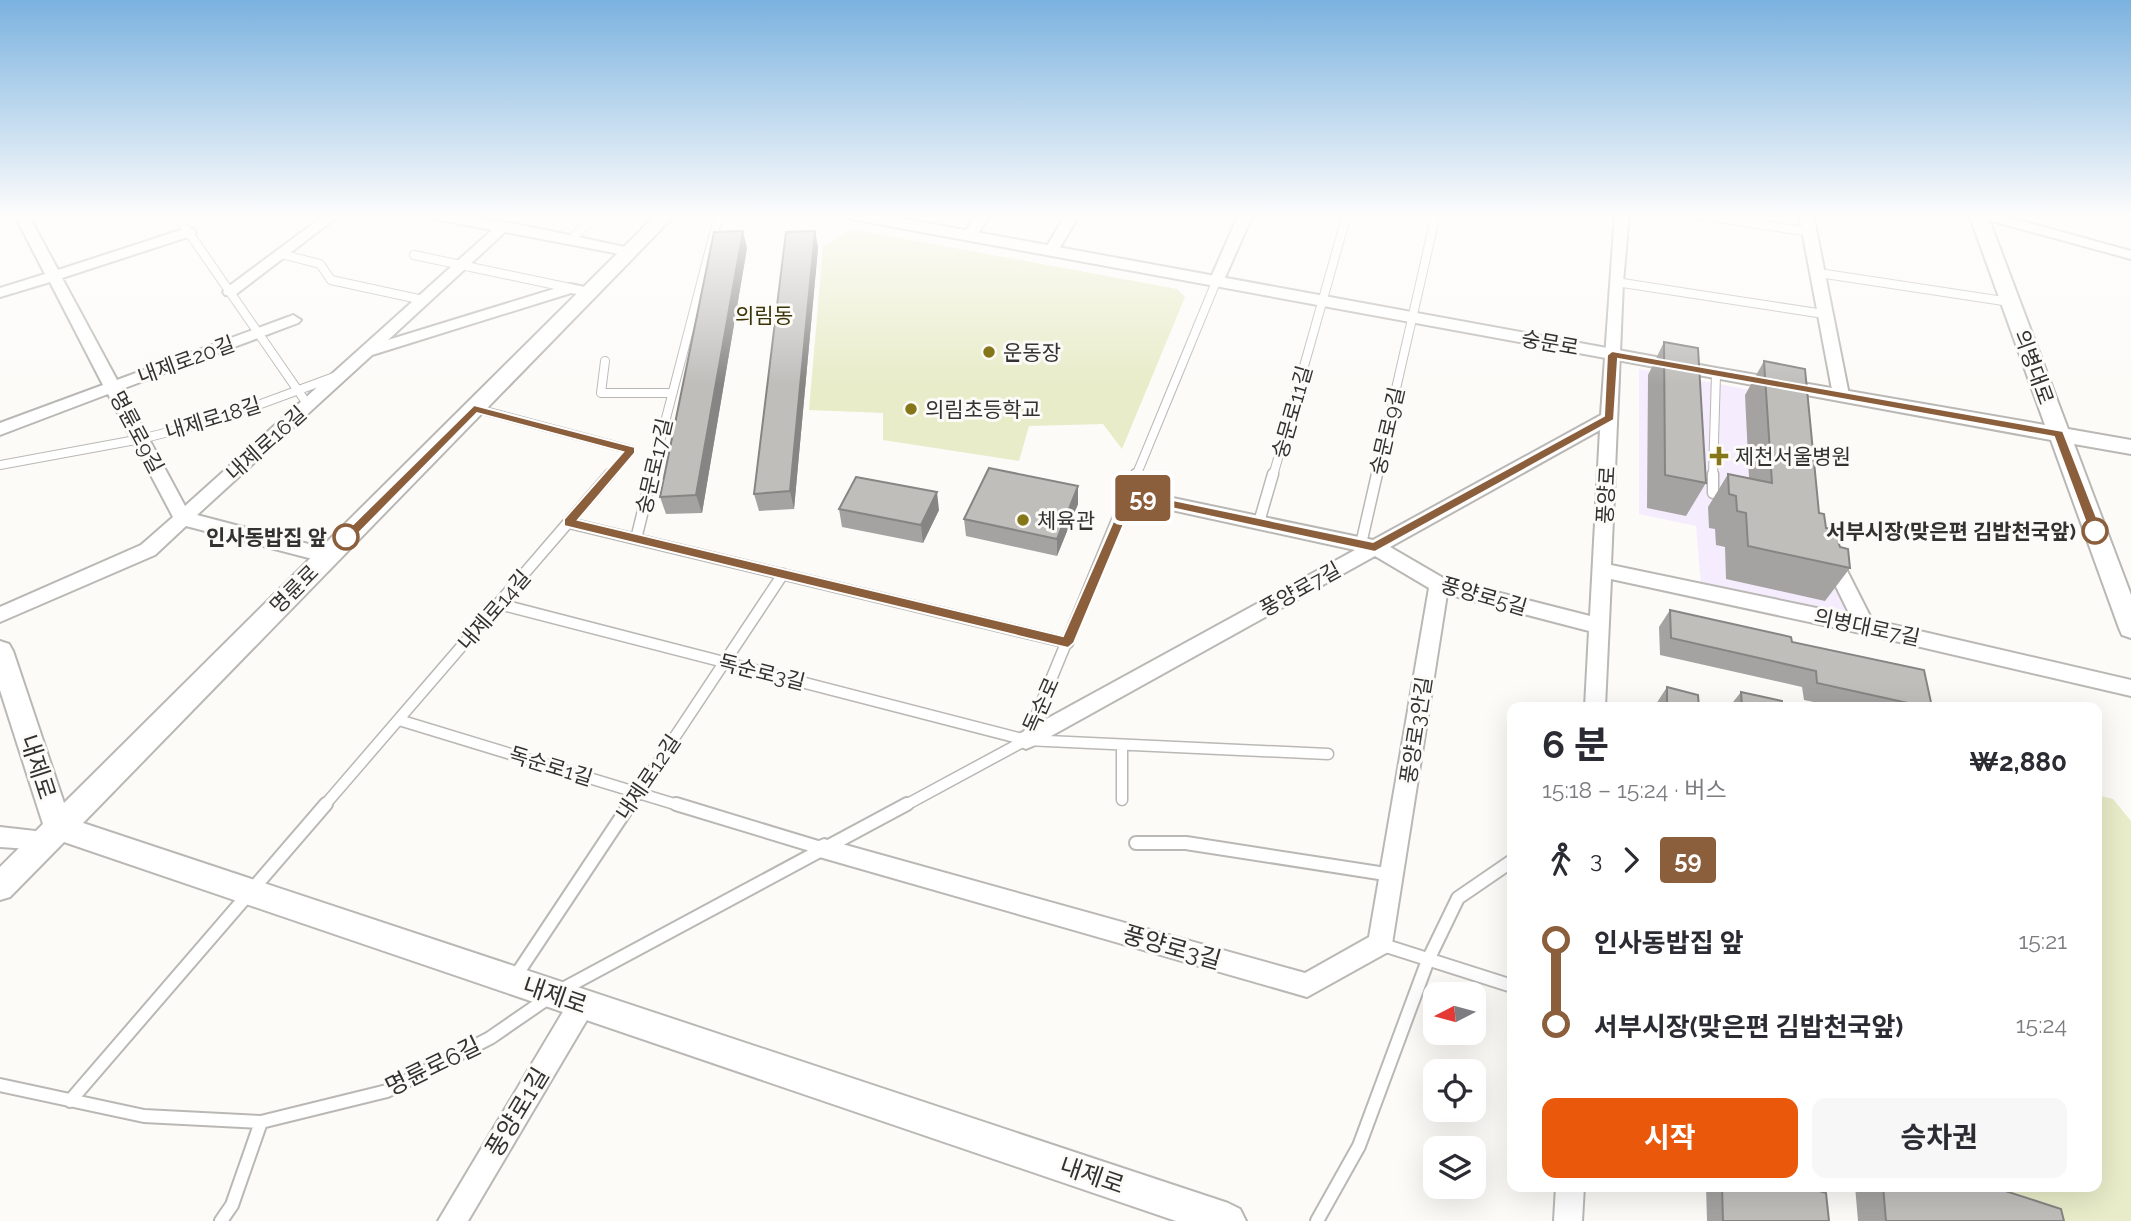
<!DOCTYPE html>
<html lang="ko">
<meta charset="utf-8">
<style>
:root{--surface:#fff;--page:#f7f7f7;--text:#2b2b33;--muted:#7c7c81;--accent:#ea580c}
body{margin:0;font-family:Raleway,"Noto Sans KR",sans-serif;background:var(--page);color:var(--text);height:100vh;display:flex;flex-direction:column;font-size:26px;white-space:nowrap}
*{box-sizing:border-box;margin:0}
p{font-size:23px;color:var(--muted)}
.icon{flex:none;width:38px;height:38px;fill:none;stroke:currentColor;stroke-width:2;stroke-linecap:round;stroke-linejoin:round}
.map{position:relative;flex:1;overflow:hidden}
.sheet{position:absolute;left:1507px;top:702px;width:595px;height:490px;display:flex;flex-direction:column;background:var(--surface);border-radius:14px;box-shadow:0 7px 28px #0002}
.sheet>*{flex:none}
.badge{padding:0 14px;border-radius:5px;font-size:24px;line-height:46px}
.needle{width:46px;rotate:264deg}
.buttons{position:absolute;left:1423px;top:982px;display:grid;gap:14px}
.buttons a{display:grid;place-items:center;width:63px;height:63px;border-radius:14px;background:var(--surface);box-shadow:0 7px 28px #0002;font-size:35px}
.map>.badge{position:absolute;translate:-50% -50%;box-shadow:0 0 0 4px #fff}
.legs{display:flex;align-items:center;gap:10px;height:77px;padding:0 35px;font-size:23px}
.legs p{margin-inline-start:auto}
.head{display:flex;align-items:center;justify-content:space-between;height:119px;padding:0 35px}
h1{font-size:38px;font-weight:700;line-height:52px}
.action{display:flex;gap:14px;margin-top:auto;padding:14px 35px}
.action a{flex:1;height:80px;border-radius:14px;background:var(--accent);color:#fff;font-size:28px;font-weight:700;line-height:80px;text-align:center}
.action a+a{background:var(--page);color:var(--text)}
ul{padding:0 35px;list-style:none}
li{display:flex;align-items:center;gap:24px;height:84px;font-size:26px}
li i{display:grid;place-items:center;width:10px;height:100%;margin:0 9px;background:currentColor}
li i::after{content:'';width:18px;height:18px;margin:-9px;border:5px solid;border-radius:50%;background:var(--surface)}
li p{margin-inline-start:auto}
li:first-child i{background:linear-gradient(#0000 50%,currentColor 0)}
li:last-child i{background:linear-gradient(currentColor 50%,#0000 0)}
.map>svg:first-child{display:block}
.medical{fill:#f5edfe}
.green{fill:#e8ecc8}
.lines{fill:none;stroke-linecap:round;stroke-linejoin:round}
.service-far2-casing{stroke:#bab8b5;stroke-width:10}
.service-far1-casing{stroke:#bab8b5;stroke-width:13}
.service-casing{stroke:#bab8b5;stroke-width:16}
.minor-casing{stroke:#bab8b5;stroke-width:4}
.tertiary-casing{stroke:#bab8b5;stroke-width:4}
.service-far2{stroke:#fff;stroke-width:8}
.service-far1{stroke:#fff;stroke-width:10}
.service{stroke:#fff;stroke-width:12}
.minor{fill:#fff;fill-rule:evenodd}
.tertiary{fill:#fff;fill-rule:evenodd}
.wall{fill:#a5a3a1}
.shaded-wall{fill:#868583}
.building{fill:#c0bebb;stroke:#868583;stroke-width:2}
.line-1{fill:#8b5e3c;stroke:#fff;stroke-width:2}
.poi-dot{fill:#847619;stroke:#fdfbf8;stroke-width:2.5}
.stop-1-dot{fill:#fff;stroke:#8b5e3c;stroke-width:3.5}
.labels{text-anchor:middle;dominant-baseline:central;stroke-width:6;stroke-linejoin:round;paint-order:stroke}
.far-quarter-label{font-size:21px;fill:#393307;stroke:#fdfbf8}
.street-label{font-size:21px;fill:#333231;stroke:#fdfbf8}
.poi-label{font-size:21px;fill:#333231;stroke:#fdfbf8;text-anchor:start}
.stop-label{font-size:21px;font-weight:bold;fill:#333231;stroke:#fdfbf8;text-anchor:end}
.near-street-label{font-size:24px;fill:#333231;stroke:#fdfbf8}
</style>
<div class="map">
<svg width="2131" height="1221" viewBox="0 0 2131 1221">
<rect width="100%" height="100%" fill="#fdfbf8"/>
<path class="medical" d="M1639,369L1794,398L1804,517L1847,613L1701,586L1696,526L1639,514Z"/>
<path class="green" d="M851,229L1177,289L1185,297L1122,449L1103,424L1029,426L1019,461L883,440V413L809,410L823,247Z
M2097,795L2113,799L2131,821V1221H2047L1978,1187L2096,1186Z"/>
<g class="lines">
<g class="service-far2-casing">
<path id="service-far2" d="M176,214L308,405
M1693,214L1809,232
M570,240L592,219
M281,254L320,264L331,280L423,300
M414,255L570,288
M1819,273L2010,302
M1616,282L1824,314
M605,361L601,393H671
M474,408L631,450L609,476
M0,465L141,439L220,419L334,377
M651,476L719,214
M1136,476L1216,282
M1273,476L1347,214
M1376,476L1436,214
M1713,476L1716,374"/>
</g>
<g class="service-far1-casing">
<path id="service-far1" d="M1713,493V474
M1259,522L1273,474
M569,523L1068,643
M636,539L652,474
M1361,544L1377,474
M499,604L1026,740L1328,754
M399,720L681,806
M1122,745V800
M324,806L610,474
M629,806L783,574
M904,806L1026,740L1136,474"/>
</g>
<g class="service-casing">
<path id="service" d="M676,804L824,849
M1136,843H1186L1392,875
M1380,944L1512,986
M515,977L630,804
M561,990L907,804
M0,1085L144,1116L261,1122L387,1091L490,1038L548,998
M70,1101L326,804
M221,1221L232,1205L261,1122
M1317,1221L1359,1146L1428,960L1458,898L1512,861"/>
</g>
<g class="minor-casing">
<path id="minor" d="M14,214H28L58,270L184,229H194L196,232L194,235L62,278L117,380L288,317L293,315L301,320L298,323L122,389L185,506L492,230L430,218L423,214C488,214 565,235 630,248L637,252L630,256L505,232L388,340L570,284L595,289L597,292L590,296L571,293L372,355L197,515L335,551L337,556L335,561L328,563L186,526L155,555L0,622V607L141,545L173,517L108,394L0,435V423L103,385L50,282L0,297V288L45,274Z
M326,214H341L235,295H225L223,292L225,289Z
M977,214H991L974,239H964L962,236Z
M1066,214H1080L1056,254H1046L1044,251Z
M1239,214H1253L1223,282L1216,286L1211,285L1209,282Z
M1615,214H1629L1623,282L1611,565L1850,615L1822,558L1824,553H1838L1872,620L2131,680V696L1865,634L1611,579L1605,707H1585L1589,631L1447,594L1392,944L1388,952L1307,997L816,856L813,849L816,842L824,839L1305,973L1369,937L1429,588L1375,556L1033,746L1026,749L1019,746L1015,740L1019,734L1355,550L1130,501L1124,499L1121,495L1124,491L1130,489L1373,540L1601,415ZM1600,430L1590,616L1445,579L1390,547Z
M1799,214H1813L1849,395L1841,400L1833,395Z
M1975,214H1996L2131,251V259L1977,217Z
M0,827L53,833L56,840L53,847L45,850L0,847Z
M582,992L591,995L594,1004L591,1013L468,1221H438L573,995Z
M1556,1186H1584L1582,1221H1554Z"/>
</g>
<g class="tertiary-casing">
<path id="tertiary" d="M657,214H676L83,823L1228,1203L1240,1209L1246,1221H1176L64,842L10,897L0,900V867L43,824L0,690V641L9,644L13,651L64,803Z
M842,214H878L1716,368L2045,425L1969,214H1987L2068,429L2131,440V454L2074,444L2131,595V638L2122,635L2119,628L2051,440L851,219Z"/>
</g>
<use href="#service-far2" class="service-far2"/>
<use href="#service-far1" class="service-far1"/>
<use href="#service" class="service"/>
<use href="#minor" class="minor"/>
<use href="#tertiary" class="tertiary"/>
</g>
<path class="wall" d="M815,231L818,248L794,509L759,511L754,494Z
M747,248L702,513L666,514L660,497Z
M1664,342L1706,483L1686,516L1647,508L1648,375Z
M1764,361L1819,513L1826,528L1840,547L1850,568L1825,601L1726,579L1725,547L1716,545L1715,529L1709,528L1708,507L1728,474L1749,478L1745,395Z
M1078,486V504L1057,556L966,536L964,519Z
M839,509L939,510L923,543L842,527Z
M1670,610L1792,642L1932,707H1837L1804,700L1802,687L1660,655L1659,627Z
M1667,687L1699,707H1656V704Z
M1741,692L1782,707H1729Z
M1706,1186H1803L1829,1221H1707Z
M1855,1186H1990L2064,1221H1858Z"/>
<path class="shaded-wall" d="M743,231L747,248L702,513L696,495Z
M815,231L818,248L794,509L790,491Z
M1078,486V504L1057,556V539Z
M937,492L939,510L923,543L921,525Z"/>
<path class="building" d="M743,231L696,495L660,497L714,232Z
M815,231L790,491L754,494L786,232Z
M1664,342L1698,348L1706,483L1665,475Z
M1764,361L1805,369L1819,513L1824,514L1826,528L1834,529L1840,547L1848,549L1850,568L1748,546L1746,513L1737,511L1736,496L1729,494L1728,474L1772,483Z
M989,468L1078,486L1057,539L964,519Z
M856,477L937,492L921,525L839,509Z
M1670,610L1791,637L1792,642L1924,670L1932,707H1926L1817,683L1816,671L1671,638Z
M1667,687L1698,695L1699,707H1667Z
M1741,692L1782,701V707H1742Z
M1722,1186H1803L1826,1193L1829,1221H1723Z
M1883,1186H1990L2061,1209L2064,1221H1886Z"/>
<linearGradient id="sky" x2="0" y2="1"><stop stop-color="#7bb2df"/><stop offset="0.56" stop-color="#fefdfc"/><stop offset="1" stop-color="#fefdfc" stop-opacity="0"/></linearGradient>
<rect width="2131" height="385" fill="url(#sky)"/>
<path class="line-1" d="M1612,351L2063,431L2102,531L2095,535L2089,531L2054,437L1618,359L1614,420L1375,552L1134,500L1074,643L1068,648L564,526V519L623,452L477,413L351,541H342L340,537L474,405L635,447V453L578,520L1063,636L1126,492L1130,491L1373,542L1604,416L1607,355Z"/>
<g class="poi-dot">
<circle cx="989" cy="352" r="7"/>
<circle cx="911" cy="409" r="7"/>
<path d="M1715.5 445.5h7v7h7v7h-7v7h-7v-7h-7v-7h7z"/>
<circle cx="1023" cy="520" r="7"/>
</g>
<g class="stop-1-dot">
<circle cx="2095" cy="531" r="12"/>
<circle cx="346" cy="537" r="12"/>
</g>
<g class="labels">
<g class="far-quarter-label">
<text x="764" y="315">의림동</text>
</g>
<g class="street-label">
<text transform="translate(1550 343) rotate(10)">숭문로</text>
<text transform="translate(186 360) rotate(-20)">내제로20길</text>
<text transform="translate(2034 367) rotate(70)">의병대로</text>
<text transform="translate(1292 412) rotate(-74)">숭문로11길</text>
<text transform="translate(213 418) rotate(-17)">내제로18길</text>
<text transform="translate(1387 431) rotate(-77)">숭문로9길</text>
<text transform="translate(137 432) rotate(62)">명륜로9길</text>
<text transform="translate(266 443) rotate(-42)">내제로16길</text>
<text transform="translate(654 466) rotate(-77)">숭문로17길</text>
<text transform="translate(1606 495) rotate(-87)">풍양로</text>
<text transform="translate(294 589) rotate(-45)">명륜로</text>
<text transform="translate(1300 589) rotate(-29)">풍양로7길</text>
<text transform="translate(1484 596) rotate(16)">풍양로5길</text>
<text transform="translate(494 610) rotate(-49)">내제로14길</text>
<text transform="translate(1867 627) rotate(12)">의병대로7길</text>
<text transform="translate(762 672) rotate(14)">독순로3길</text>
<text transform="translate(1041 705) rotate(-66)">독순로</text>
<text transform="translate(1416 730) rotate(-81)">풍양로3안길</text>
<text transform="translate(551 766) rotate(17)">독순로1길</text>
<text transform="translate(648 777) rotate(-56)">내제로12길</text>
</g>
<g class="poi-label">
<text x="1003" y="352">운동장</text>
<text x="925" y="409">의림초등학교</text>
<text x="1735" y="456">제천서울병원</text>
<text x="1037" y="520">체육관</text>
</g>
<g class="stop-label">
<text x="2076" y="531">서부시장(맞은편 김밥천국앞)</text>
<text x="327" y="537">인사동밥집 앞</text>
</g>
<g class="near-street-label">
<text transform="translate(38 767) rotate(72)">내제로</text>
<text transform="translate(1172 947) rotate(16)">풍양로3길</text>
<text transform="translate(555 995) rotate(19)">내제로</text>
<text transform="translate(433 1066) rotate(-26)">명륜로6길</text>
<text transform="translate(517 1112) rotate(-59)">풍양로1길</text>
<text transform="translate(1092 1175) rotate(19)">내제로</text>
</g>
</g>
</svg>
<div class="buttons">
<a><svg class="needle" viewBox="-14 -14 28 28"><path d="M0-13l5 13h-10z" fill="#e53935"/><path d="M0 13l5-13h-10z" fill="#7c7c81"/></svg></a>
<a><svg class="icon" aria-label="locate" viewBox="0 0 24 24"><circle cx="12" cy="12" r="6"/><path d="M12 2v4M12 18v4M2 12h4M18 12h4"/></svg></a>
<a><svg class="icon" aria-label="layers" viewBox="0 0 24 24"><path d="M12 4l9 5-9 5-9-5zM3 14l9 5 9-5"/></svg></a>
</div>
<b class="badge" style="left:1143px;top:498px;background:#8b5e3c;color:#fff">59</b>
<section class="sheet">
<div class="head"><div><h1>6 분</h1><p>15:18 – 15:24 · 버스</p></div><b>₩2,880</b></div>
<div class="legs"><svg class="icon" aria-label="walk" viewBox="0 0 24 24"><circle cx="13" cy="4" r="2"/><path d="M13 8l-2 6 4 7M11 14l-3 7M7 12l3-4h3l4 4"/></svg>3<svg class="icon" aria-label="forward" viewBox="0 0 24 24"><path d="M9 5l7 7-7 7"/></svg><b class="badge" style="background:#8b5e3c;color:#fff">59</b></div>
<ul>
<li><i style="color:#8b5e3c"></i><b>인사동밥집 앞</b><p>15:21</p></li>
<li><i style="color:#8b5e3c"></i><b>서부시장(맞은편 김밥천국앞)</b><p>15:24</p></li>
</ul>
<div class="action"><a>시작</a><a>승차권</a></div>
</section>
</div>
